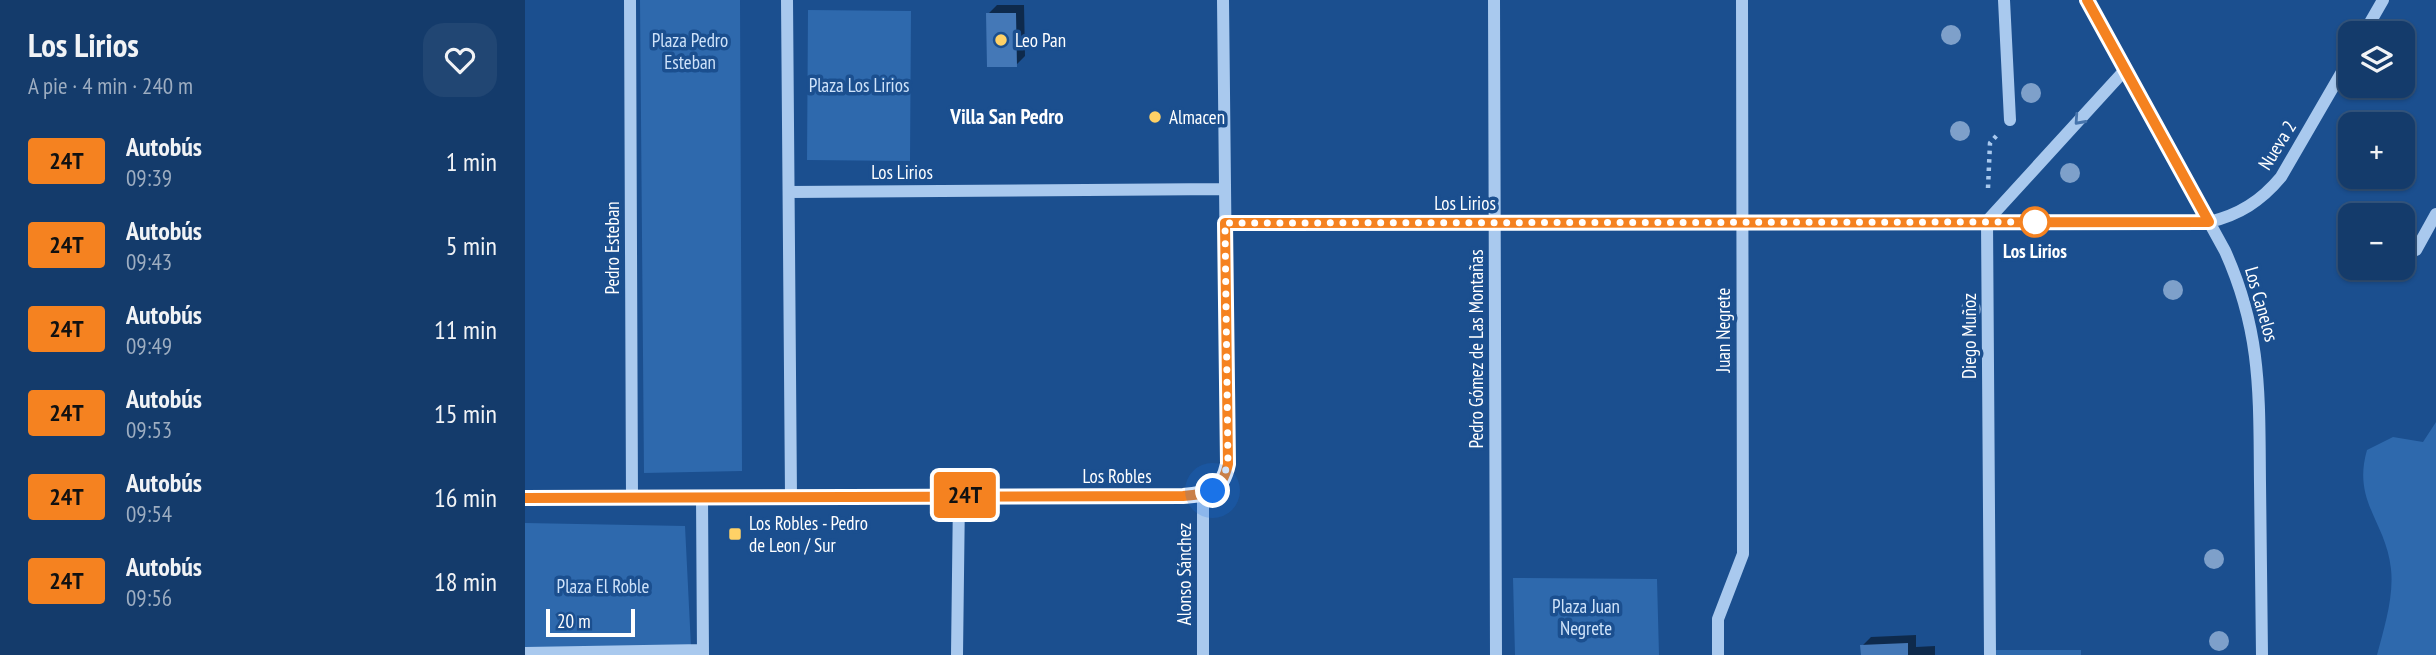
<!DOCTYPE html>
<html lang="es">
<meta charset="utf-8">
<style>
:root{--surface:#143b6b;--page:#214673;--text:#f1f3f6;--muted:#9dadc1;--line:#33557e}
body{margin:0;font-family:"PT Sans Narrow",sans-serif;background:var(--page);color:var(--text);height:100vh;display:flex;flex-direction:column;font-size:26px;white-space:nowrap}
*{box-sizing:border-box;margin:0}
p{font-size:23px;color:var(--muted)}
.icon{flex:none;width:38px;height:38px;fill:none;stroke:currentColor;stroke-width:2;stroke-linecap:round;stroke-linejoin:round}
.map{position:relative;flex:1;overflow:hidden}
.sheet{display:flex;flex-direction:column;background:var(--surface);width:525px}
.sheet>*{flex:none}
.badge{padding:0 14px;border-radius:5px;font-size:24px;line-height:46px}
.controls{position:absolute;left:1813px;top:21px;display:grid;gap:14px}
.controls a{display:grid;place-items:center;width:77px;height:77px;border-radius:14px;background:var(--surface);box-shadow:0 2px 5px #0004,0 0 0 2px var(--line);font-size:35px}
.scale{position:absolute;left:21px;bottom:18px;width:89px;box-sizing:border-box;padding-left:7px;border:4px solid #fff;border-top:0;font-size:19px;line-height:24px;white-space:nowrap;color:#fff;-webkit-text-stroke:5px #1b4f8f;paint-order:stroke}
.you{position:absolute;width:35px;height:35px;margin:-18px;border:5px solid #fff;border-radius:50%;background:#1a73e8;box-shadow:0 0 0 10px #1a73e833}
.map>.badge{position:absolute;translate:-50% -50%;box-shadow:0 0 0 4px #fff}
.round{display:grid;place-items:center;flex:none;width:74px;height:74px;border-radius:21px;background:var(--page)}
.summary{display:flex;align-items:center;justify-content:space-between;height:119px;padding:0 28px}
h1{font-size:33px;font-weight:700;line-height:52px}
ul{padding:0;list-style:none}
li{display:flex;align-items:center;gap:21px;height:84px;padding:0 28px}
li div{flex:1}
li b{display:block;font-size:26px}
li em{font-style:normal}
li .badge{min-width:77px;font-weight:700;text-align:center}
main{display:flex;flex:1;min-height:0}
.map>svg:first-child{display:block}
.green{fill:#2e69ad}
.shadow{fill:#0007}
.building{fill:#4478b7}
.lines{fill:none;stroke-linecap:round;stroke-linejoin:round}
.path{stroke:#a9c9ee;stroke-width:4.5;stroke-dasharray:3.5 5;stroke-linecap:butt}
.minor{stroke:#a9c9ee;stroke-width:12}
.tree{fill:#7ea0ca}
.oneway{stroke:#4674ac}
.line-casing{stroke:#fff;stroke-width:16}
.line{stroke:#f58220;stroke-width:10}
.walk{stroke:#fff;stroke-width:7;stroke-dasharray:0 12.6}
.poi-dot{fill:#ffd166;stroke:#1b4f8f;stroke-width:2.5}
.stop-dot{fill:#fff;stroke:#f58220;stroke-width:3.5}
.labels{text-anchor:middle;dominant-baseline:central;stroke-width:7;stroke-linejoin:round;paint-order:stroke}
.park-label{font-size:19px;fill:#cfe3fa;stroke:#1b4f8f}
.poi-label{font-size:19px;fill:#fff;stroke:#1b4f8f;text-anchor:start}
.street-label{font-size:19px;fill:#fff;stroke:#1b4f8f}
.stop-label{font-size:19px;font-weight:bold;fill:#fff;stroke:#1b4f8f}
.neighbourhood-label{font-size:21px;font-weight:bold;fill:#fff;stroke:#1b4f8f}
</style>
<main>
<section class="sheet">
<div class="summary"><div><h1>Los Lirios</h1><p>A pie · 4 min · 240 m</p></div><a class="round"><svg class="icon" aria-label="heart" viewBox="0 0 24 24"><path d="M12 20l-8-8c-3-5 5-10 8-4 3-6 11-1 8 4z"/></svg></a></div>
<ul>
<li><span class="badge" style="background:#f58220;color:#111">24T</span><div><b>Autobús</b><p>09:39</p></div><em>1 min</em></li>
<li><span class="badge" style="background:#f58220;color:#111">24T</span><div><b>Autobús</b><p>09:43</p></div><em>5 min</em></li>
<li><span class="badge" style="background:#f58220;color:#111">24T</span><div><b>Autobús</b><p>09:49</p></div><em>11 min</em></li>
<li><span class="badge" style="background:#f58220;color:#111">24T</span><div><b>Autobús</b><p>09:53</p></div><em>15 min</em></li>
<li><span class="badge" style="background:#f58220;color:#111">24T</span><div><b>Autobús</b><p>09:54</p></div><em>16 min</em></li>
<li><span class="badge" style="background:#f58220;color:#111">24T</span><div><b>Autobús</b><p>09:56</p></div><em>18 min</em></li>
</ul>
</section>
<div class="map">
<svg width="1911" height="655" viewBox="0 0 1911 655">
<rect width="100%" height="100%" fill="#1b4f8f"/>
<path class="green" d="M115,0H215L217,471L119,473Z
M283,10L386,11L385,161L282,160Z
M1911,422V655H1852C1859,628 1869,597 1866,569C1861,521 1827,502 1842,450L1868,437L1898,442Z
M0,523L160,526L166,647H0Z
M988,578L1132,579L1134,655H990Z
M1470,650H1556V655H1470Z"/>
<path class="shadow" d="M472,5H499L500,56L491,65L463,14Z
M1391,635V647L1410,646V655H1337V646L1346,637Z"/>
<path class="building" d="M461,13H491L492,67H462Z
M1383,643V655H1336L1335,645Z"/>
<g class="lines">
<path class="path" d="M1463,188L1465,143L1473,134"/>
<path class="minor" d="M105,0L107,497
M262,0L266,496
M969,0L971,655
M1479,0L1485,120
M1562,0L1700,251C1737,333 1734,395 1735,483C1736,540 1736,598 1737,655
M1839,33L1858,0
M264,192L700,189
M700,223L1684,222C1714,215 1736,201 1756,177L1825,58
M1891,250L1911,214
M177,496L178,655
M0,498L658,496C684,494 697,491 703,464L698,0
M0,653L178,650
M432,655L434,495
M678,655V493
M1193,655V619L1218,554L1217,0
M1465,655L1462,221L1600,70"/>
</g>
<g class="tree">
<circle cx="1426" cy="35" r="10"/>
<circle cx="1506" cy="93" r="10"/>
<circle cx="1435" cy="131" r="10"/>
<circle cx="1545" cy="173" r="10"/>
<circle cx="1648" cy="290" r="10"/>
<circle cx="1446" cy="309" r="10"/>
<circle cx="1689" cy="559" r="10"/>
<circle cx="1694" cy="641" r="10"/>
</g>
<defs><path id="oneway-chevron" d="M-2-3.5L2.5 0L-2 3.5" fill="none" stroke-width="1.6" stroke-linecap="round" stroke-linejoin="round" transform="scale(1.75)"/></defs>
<use class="oneway" href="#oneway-chevron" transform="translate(1554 120) rotate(132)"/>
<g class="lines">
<g class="line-casing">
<path id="line" d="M0,498L658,496C684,494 697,492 703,464L700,223L1684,222L1562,0"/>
</g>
<use href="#line" class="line"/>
<path class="walk" d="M688,491L695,485L703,464L700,223L1510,222"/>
</g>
<g class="poi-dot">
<circle cx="476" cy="40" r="7"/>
<circle cx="630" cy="117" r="7"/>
<rect x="203" y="527" width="14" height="14" rx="3.5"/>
</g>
<circle class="stop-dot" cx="1510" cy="222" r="14"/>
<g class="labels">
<g class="park-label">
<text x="165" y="40">Plaza Pedro<tspan x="165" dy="22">Esteban</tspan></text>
<text x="334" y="85">Plaza Los Lirios</text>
<text x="78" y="586">Plaza El Roble</text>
<text x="1061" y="606">Plaza Juan<tspan x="1061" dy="22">Negrete</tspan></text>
</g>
<g class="poi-label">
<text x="490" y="40">Leo Pan</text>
<text x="644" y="117">Almacen</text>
<text x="224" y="523">Los Robles - Pedro<tspan x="224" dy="22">de Leon / Sur</tspan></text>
</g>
<g class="street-label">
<text transform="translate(1752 145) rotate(-58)">Nueva 2</text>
<text x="377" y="172">Los Lirios</text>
<text x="940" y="203">Los Lirios</text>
<text transform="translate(87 248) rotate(-90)">Pedro Esteban</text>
<text transform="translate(1737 304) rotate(74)">Los Canelos</text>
<text transform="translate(1198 330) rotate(-90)">Juan Negrete</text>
<text transform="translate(1444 336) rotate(-90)">Diego Muñoz</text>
<text transform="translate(951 349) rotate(-90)">Pedro Gómez de Las Montañas</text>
<text x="592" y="476">Los Robles</text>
<text transform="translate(659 574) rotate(-90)">Alonso Sánchez</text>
</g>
<g class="stop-label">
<text x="1510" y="251">Los Lirios</text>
</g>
<g class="neighbourhood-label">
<text x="482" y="116">Villa San Pedro</text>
</g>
</g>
</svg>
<div class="controls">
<a><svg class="icon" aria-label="layers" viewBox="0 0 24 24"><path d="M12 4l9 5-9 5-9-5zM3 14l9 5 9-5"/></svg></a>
<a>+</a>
<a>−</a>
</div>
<div class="scale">20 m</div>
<div class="you" style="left:688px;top:491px"></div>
<b class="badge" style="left:440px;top:495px;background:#f58220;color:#111">24T</b>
</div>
</main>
